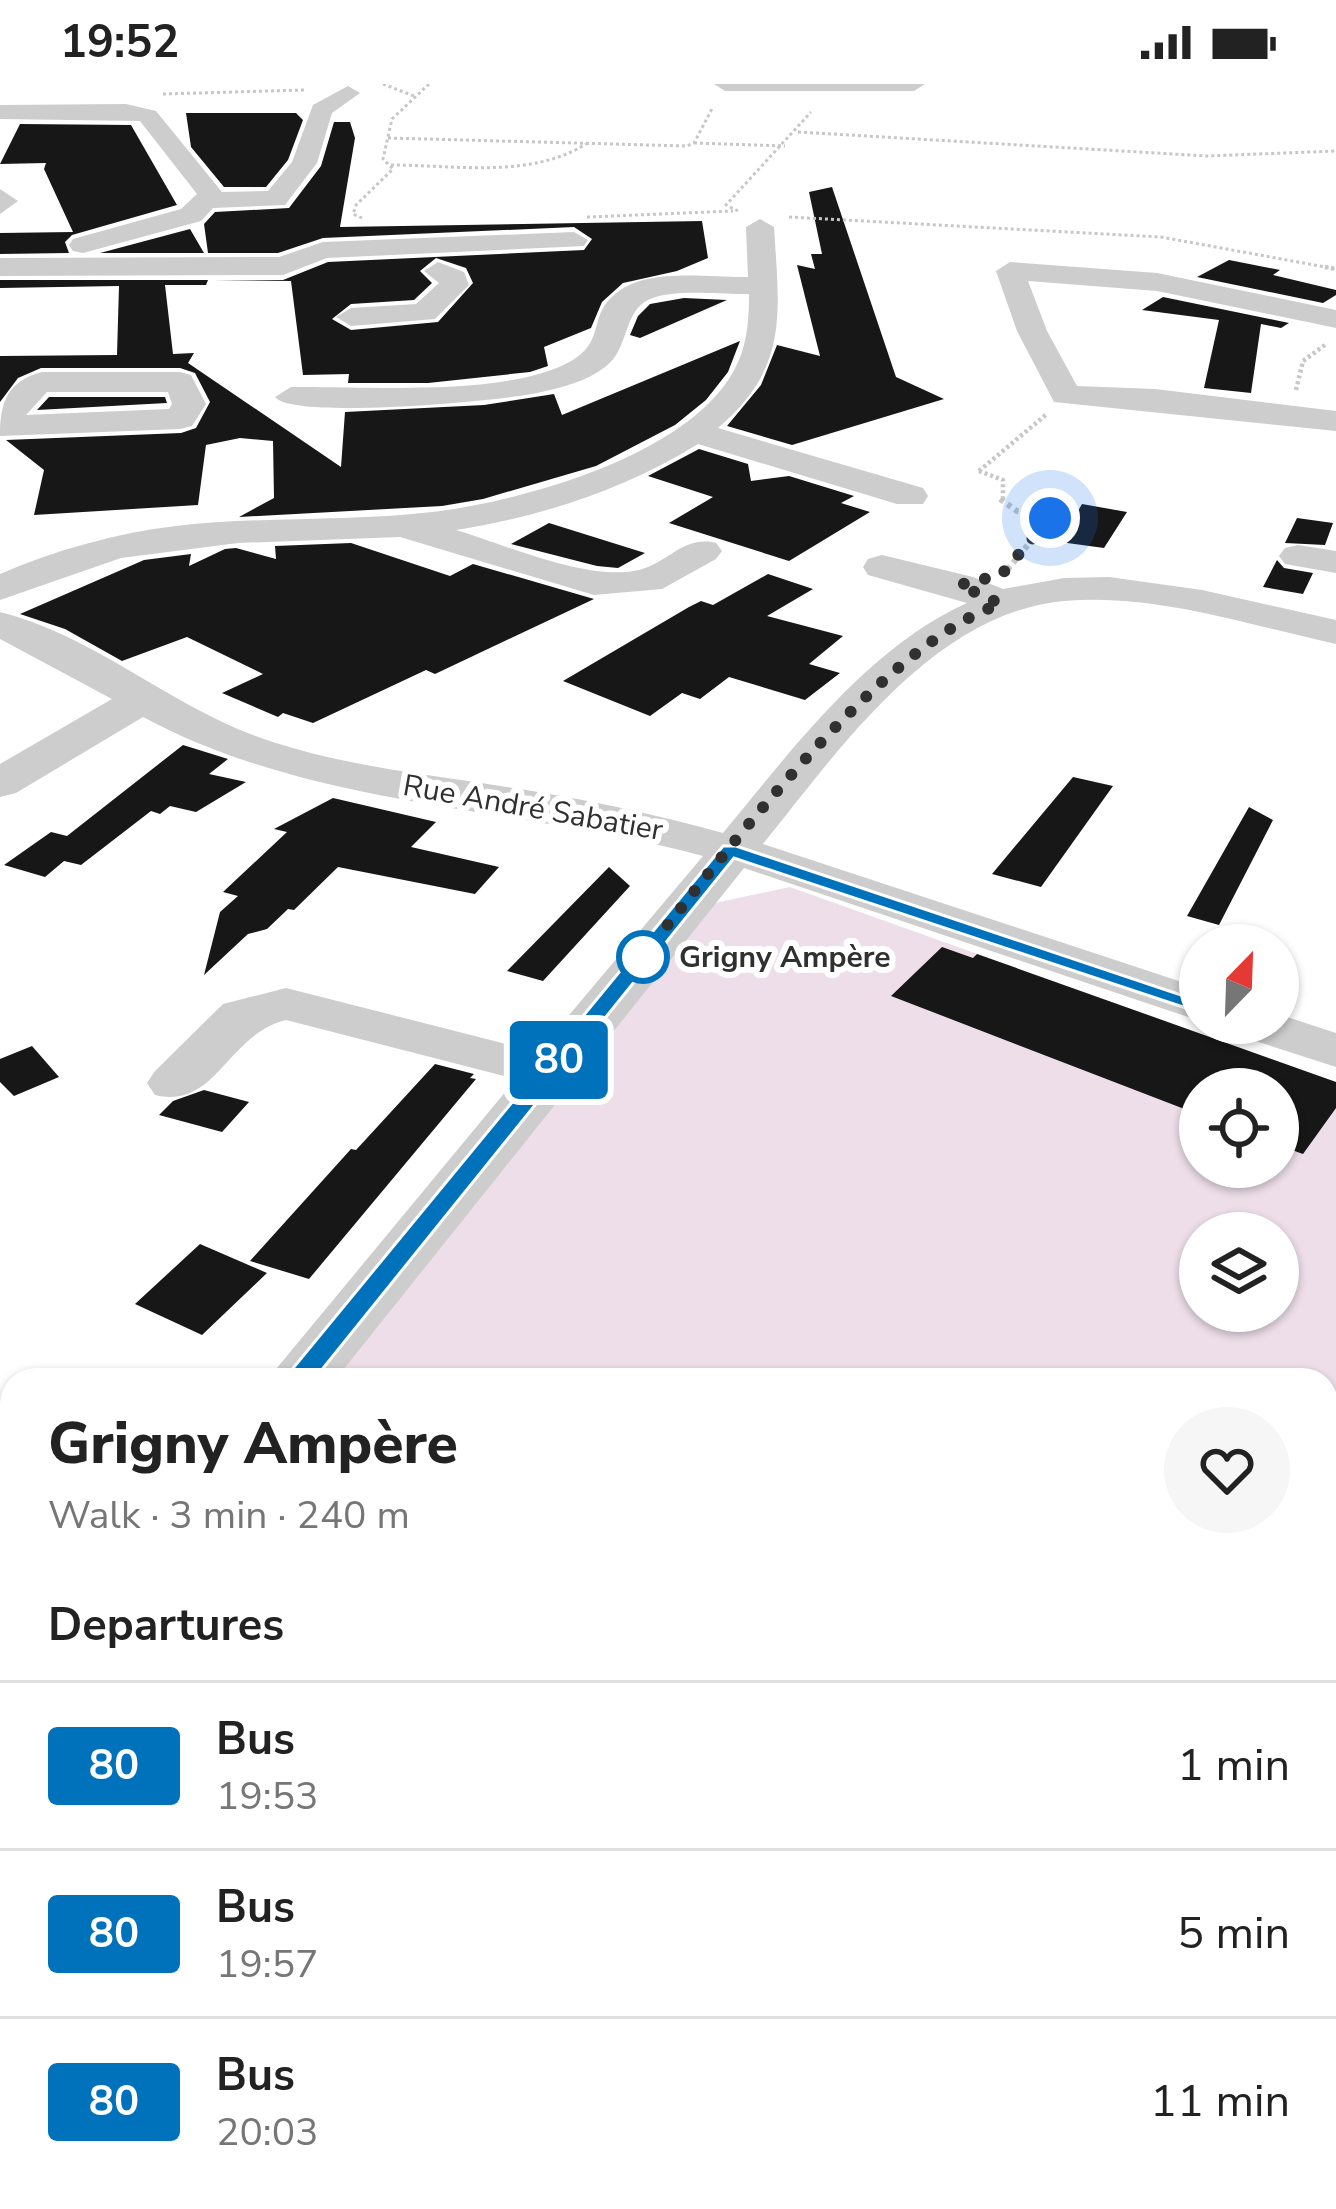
<!DOCTYPE html>
<meta charset="utf-8">
<style>
:root{--surface:#fff;--page:#f6f6f6;--text:#222;--muted:#767676;--line:#e0e0e0}
body{margin:0;font-family:"Nunito Sans",sans-serif;background:var(--page);color:var(--text);height:100vh;display:flex;flex-direction:column;font-size:45px;white-space:nowrap}
*{box-sizing:border-box;margin:0}
p{font-size:39px;color:var(--muted)}
.icon{flex:none;width:66px;height:66px;fill:none;stroke:currentColor;stroke-width:2;stroke-linecap:round;stroke-linejoin:round}
.map{position:relative;flex:1;overflow:hidden}
.side{position:absolute;left:0px;top:1284px;width:1338px;height:843px;display:flex;flex-direction:column;background:var(--surface);border-radius:36px 36px 0 0;box-shadow:0 3px 9px #0004}
.side>*{flex:none}
.badge{padding:0 24px;border-radius:9px;font-size:42px;line-height:78px}
.needle{width:78px;rotate:23deg}
.buttons{position:absolute;left:1179px;top:840px;display:grid;gap:24px}
.buttons a{display:grid;place-items:center;width:120px;height:120px;border-radius:50%;background:var(--surface);box-shadow:0 3px 9px #0004;font-size:60px}
.you{position:absolute;width:60px;height:60px;margin:-30px;border:9px solid #fff;border-radius:50%;background:#1a73e8;box-shadow:0 0 0 18px #1a73e833}
.map>.badge{position:absolute;translate:-50% -50%;box-shadow:0 0 0 6px #fff}
h2{padding:0 48px;font-size:45px;line-height:108px}
.round{display:grid;place-items:center;flex:none;width:126px;height:126px;border-radius:63px;background:var(--page)}
.head{display:flex;align-items:center;justify-content:space-between;height:204px;padding:0 48px}
h1{font-size:57px;font-weight:800;line-height:90px}
ul{padding:0;list-style:none}
li{display:flex;align-items:center;gap:36px;height:168px;padding:0 48px;border-top:3px solid var(--line)}
li div{flex:1}
li b{display:block;font-size:45px}
li em{font-style:normal}
li .badge{min-width:132px;font-weight:700;text-align:center}
.status{display:flex;justify-content:space-between;align-items:center;height:84px;padding:0 60px;background:var(--surface);direction:ltr}
.status svg{height:33px;fill:currentColor}
.map>svg:first-child{display:block}
.green{fill:#eddee9;fill-rule:evenodd}
.building{fill:#171717;fill-rule:evenodd}
.lines{fill:none;stroke-linecap:round;stroke-linejoin:round}
.path-far2{stroke:#c7c7c7;stroke-width:3;stroke-dasharray:3 3;stroke-linecap:butt}
.path-far1{stroke:#c7c7c7;stroke-width:4.5;stroke-dasharray:3 3;stroke-linecap:butt}
.path{stroke:#c7c7c7;stroke-width:6;stroke-dasharray:4.5 4.5;stroke-linecap:butt}
.minor{fill:#cdcdcd;fill-rule:evenodd}
.line{fill:#0072bc;stroke:#fff;stroke-width:3}
.walk{stroke:#303030;stroke-width:12;stroke-dasharray:0 21.6}
.stop-dot{fill:#fff;stroke:#0072bc;stroke-width:6}
.labels{text-anchor:middle;dominant-baseline:central;stroke-width:12;stroke-linejoin:round;paint-order:stroke}
.street-label{font-size:30px;fill:#303030;stroke:#fff}
.stop-label{font-size:30px;font-weight:bold;fill:#303030;stroke:#fff;text-anchor:start}
</style>
<div class="status"><b>19:52</b><svg viewBox="0 0 49 12"><path d="M0 12V9h3v3zM5 12V6h3v6zM10 12V3h3v9zM15 12V0h3v12zM26 1h20v11H26zM47 4h2v5h-2z"/></svg></div>
<div class="map">
<svg width="1336" height="2125" viewBox="0 0 1336 2125">
<rect width="100%" height="100%" fill="#fff"/>
<path class="green" d="M790,803L1336,998V2125H168L174,2115H1326V1296H330L715,819ZM1200,1005H1278V1083H1200ZM1200,1149H1278V1227H1200Z
M12,1740V1880L4,1876L0,1881V1755Z"/>
<path class="building" d="M186,29H296L303,36L288,76L266,103H224L191,63Z
M334,38H350L355,54L340,143L702,137L708,174L677,187L623,199L602,218L591,244L544,263L548,282L530,288L428,299H348L349,290L303,291L291,197L213,196H283L328,178L584,166L592,155L574,143L323,154L278,169H208L204,140L215,128L289,124L321,82ZM436,174L466,184L473,199L438,238L351,246L332,235L351,220L414,216L432,199L420,187Z
M20,40L131,41L177,121L72,151L65,158L69,169L0,170V149L73,148L44,85L46,79L0,80Z
M832,103L896,293L944,315L792,361L727,342L761,301L777,261L820,272L797,181L815,185L811,170H822L809,108Z
M190,145L204,169H100Z
M1229,176L1280,186L1273,191L1336,206V211L1323,219L1197,193Z
M0,196H208L206,201H165L173,270L194,269L188,279L341,383L345,328L484,321L554,310L562,331L740,257L728,288L706,316L675,341L596,382L483,415L442,422L239,433L274,414L273,357L240,354L206,361L198,421L34,431L44,386L6,356L181,349L196,344L210,318L195,289L180,284H41L18,294L0,318V272L117,271L119,202L0,204Z
M1163,213L1289,239L1281,244L1261,240L1251,309L1204,304L1219,236L1142,226Z
M684,214L727,216L640,254L630,251L638,232L650,220Z
M49,313H165L167,319L37,326Z
M699,365L748,380L751,397L789,392L854,412L841,419L870,428L789,477L669,439L713,413L648,392Z
M1082,420L1127,428L1104,464L1060,458Z
M1297,434L1333,439L1325,461L1285,459Z
M549,439L645,469L618,484L597,482L511,460Z
M351,459L450,492L473,480L594,515L435,590L426,586L313,639L283,629L278,633L222,609L263,590L187,553L122,577L65,545L20,530L144,476L191,470L189,482L225,465L236,464L276,475L275,462Z
M1277,476L1284,484L1313,489L1303,510L1263,503Z
M768,490L813,505L767,532L843,552L809,580L840,589L805,616L729,593L700,615L682,609L650,632L563,597L689,523L701,517L713,521Z
M183,661L228,675L209,690L246,698L196,728L170,722L160,730L151,727L81,781L64,777L45,793L4,781L51,748L67,752Z
M1073,693L1113,702L1041,803L992,790Z
M333,714L436,738L411,763L499,783L475,810L338,783L294,826L288,825L267,845L248,850L204,891L220,828L238,812L223,808L287,748L274,745Z
M1249,723L1273,736L1219,841L1187,832Z
M609,783L630,802L543,897L507,887Z
M942,863L973,874L977,870L1336,998V1024L1303,1070L1278,1061V1005H1200V1031L891,912Z
M32,962L59,993L14,1012L0,998V975Z
M435,980L474,990L470,994L476,995L309,1195L250,1177L351,1065L356,1066Z
M204,1006L249,1018L222,1048L159,1031L173,1017Z
M200,1160L267,1189L202,1251L135,1220Z"/>
<g class="lines">
<path class="path-far2" d="M383,0L414,12
M163,10L304,6
M798,48L1207,72L1336,67
M388,54L687,62L694,59L713,23
M694,59L785,62
M391,81C454,81 530,95 586,60
M738,127L726,121L811,28
M587,133L733,127
M789,133L1161,153L1336,185
M362,134L353,130L356,121L393,85L383,75L392,35L429,0"/>
<path class="path-far1" d="M1325,183L1336,185
M1296,306L1303,277L1325,261
M979,387L1003,396V418
M979,387L1048,329"/>
<path class="path" d="M1000,415L1017,427L1050,434L1008,485"/>
<path class="minor" d="M714,0H925L914,7H725Z
M348,2L360,9L332,29L317,79L285,121L213,124L201,137L83,169L73,167L69,161L73,155L181,125L197,110L140,37L0,35V21L126,20L156,27L222,108L268,107L292,78L313,21Z
M0,105L18,117L0,130Z
M760,135L774,143C779,228 790,283 718,344L923,404L928,412L923,420H897L698,360C626,405 540,433 456,446C506,461 589,498 639,486C668,479 684,451 716,459L722,467L716,475L662,505L594,511L400,453L238,459L121,474L0,516V490C56,466 116,449 176,442C261,432 347,438 432,428C522,417 683,373 732,290C747,265 749,238 749,210C720,211 674,204 648,216C623,228 629,266 605,283C586,298 560,304 537,309C501,317 292,336 275,313L291,303C366,302 491,312 559,283C609,262 586,236 613,212C644,182 709,194 748,193L746,143Z
M574,148L588,156L584,162L327,174L283,191L0,192V174L279,173L323,158Z
M438,178L464,188L469,201L435,235L351,242L336,233L351,224L416,220L439,199L424,187Z
M1010,178L1157,189L1336,226V244L1157,207L1028,197L1047,247L1077,302L1155,305L1336,327V347L1054,318L1017,247L996,187Z
M42,288H180L191,291L206,320L192,342L180,345L0,352C0,319 7,297 42,288ZM47,308H168L172,320L169,325L26,331Z
M1298,461L1336,467V489L1285,480L1279,472L1285,464Z
M882,471L973,493L1003,505L1064,494L1109,493L1202,506L1336,536V560C1248,541 1155,509 1064,517C933,529 839,666 763,760L1200,904V937L744,784L335,1296H267L516,995L286,936C226,951 216,1026 155,1011L147,999L155,987L223,920L286,904L538,968L703,772C518,722 314,725 143,633L16,709L0,713V680L112,615L0,555V528C94,551 172,624 264,655C342,682 426,690 507,703C580,714 651,729 723,749C791,667 867,564 967,519L868,491L863,483L868,475Z
M1278,930L1336,949V983L1234,950L1226,939H1278Z
M12,1451V1506L0,1509V1455Z
M12,1608V1681L0,1685V1612Z"/>
</g>
<path class="line" d="M723,762H736L1211,921L1200,928L1192,926L734,774L308,1303H289L285,1296L289,1289Z"/>
<g class="lines">
<path class="walk" d="M643,873L635,882C717,780 879,560 1001,520L959,501L1001,491L1050,434"/>
</g>
<circle class="stop-dot" cx="643" cy="873" r="24"/>
<g class="labels">
<g class="street-label">
<text transform="translate(533 724) rotate(10)">Rue André Sabatier</text>
</g>
<g class="stop-label">
<text x="679" y="873">Grigny Ampère</text>
</g>
</g>
</svg>
<div class="buttons">
<a><svg class="needle" viewBox="-14 -14 28 28"><path d="M0-13l5 13h-10z" fill="#e53935"/><path d="M0 13l5-13h-10z" fill="#767676"/></svg></a>
<a><svg class="icon" aria-label="locate" viewBox="0 0 24 24"><circle cx="12" cy="12" r="6"/><path d="M12 2v4M12 18v4M2 12h4M18 12h4"/></svg></a>
<a><svg class="icon" aria-label="layers" viewBox="0 0 24 24"><path d="M12 4l9 5-9 5-9-5zM3 14l9 5 9-5"/></svg></a>
</div>
<div class="you" style="left:1050px;top:434px"></div>
<b class="badge" style="left:559px;top:976px;background:#0072bc;color:#fff">80</b>
<section class="side">
<div class="head"><div><h1>Grigny Ampère</h1><p>Walk · 3 min · 240 m</p></div><a class="round"><svg class="icon" aria-label="heart" viewBox="0 0 24 24"><path d="M12 20l-8-8c-3-5 5-10 8-4 3-6 11-1 8 4z"/></svg></a></div>
<h2>Departures</h2>
<ul>
<li><span class="badge" style="background:#0072bc;color:#fff">80</span><div><b>Bus</b><p>19:53</p></div><em>1 min</em></li>
<li><span class="badge" style="background:#0072bc;color:#fff">80</span><div><b>Bus</b><p>19:57</p></div><em>5 min</em></li>
<li><span class="badge" style="background:#0072bc;color:#fff">80</span><div><b>Bus</b><p>20:03</p></div><em>11 min</em></li>
</ul>
</section>
</div>
